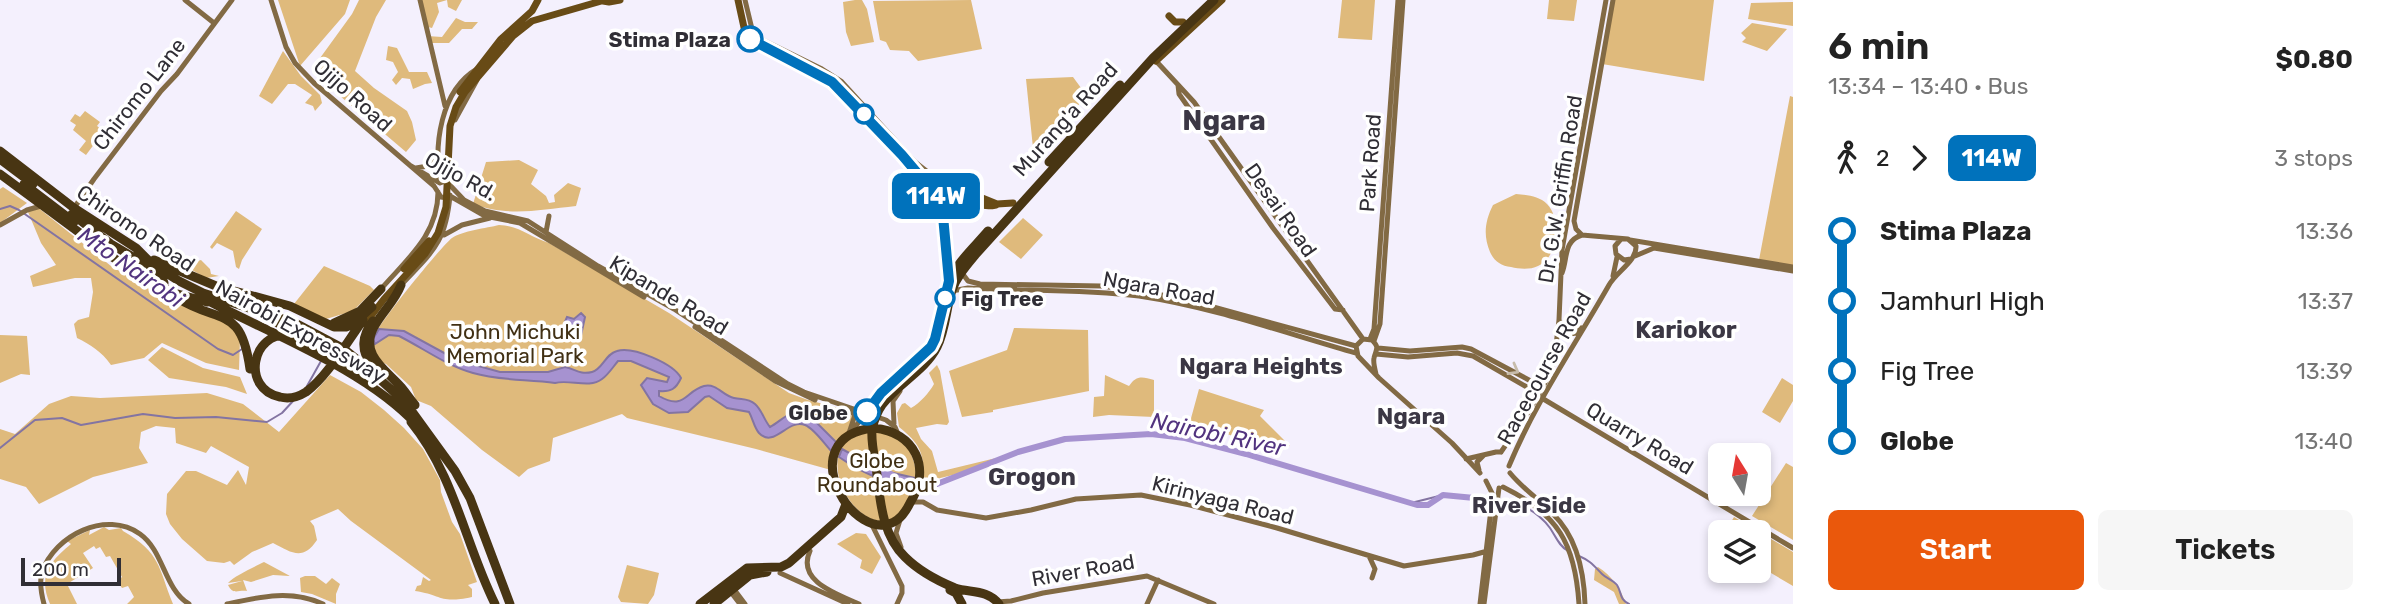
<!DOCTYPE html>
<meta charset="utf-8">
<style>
:root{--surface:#fff;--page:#f6f6f6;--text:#222;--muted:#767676;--accent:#ea580c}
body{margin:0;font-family:Rubik,sans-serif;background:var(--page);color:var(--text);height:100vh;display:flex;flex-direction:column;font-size:26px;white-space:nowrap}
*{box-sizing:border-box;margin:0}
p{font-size:23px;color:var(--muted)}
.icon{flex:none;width:38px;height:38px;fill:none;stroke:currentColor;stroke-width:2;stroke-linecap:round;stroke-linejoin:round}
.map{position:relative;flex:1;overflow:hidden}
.drawer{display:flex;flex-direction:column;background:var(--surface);width:595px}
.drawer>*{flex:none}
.badge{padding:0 14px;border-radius:10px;font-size:24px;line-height:46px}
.needle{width:46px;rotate:349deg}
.fabs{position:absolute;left:1708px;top:443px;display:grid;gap:14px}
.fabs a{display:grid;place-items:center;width:63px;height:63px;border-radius:10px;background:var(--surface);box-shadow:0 4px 10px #0003;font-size:35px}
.scale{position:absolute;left:21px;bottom:18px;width:100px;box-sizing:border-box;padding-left:7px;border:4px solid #302e35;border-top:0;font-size:19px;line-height:24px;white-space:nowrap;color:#302e35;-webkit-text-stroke:5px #fff;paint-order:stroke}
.map>.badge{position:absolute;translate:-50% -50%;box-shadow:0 0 0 4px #fff}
.legs{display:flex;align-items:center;gap:10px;height:77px;padding:0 35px;font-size:23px}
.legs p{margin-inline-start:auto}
.summary{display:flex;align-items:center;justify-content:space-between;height:119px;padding:0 35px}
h1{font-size:38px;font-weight:600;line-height:52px}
.cta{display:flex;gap:14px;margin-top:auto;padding:14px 35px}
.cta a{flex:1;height:80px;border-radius:10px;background:var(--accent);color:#fff;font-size:28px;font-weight:600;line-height:80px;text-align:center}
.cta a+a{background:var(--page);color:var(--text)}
ul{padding:0 35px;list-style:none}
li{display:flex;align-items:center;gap:24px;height:70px;font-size:26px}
li i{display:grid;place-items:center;width:10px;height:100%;margin:0 9px;background:currentColor}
li i::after{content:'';width:18px;height:18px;margin:-9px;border:5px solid;border-radius:50%;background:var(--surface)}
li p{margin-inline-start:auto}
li:first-child i{background:linear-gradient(#0000 50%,currentColor 0)}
li:last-child i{background:linear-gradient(currentColor 50%,#0000 0)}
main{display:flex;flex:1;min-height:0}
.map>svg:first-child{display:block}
.green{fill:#dfba7c}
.water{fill:#a692d0;stroke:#8374a2;stroke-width:2}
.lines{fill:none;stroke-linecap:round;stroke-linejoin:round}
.stream{stroke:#8374a2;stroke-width:2}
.river{stroke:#a692d0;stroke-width:6}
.secondary{stroke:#826a44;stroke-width:5}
.primary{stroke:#684b16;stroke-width:7}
.highway{stroke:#483513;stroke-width:9}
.oneway{stroke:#c7bcab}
.line-1-casing{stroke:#fff;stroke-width:16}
.line-1{stroke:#0072bc;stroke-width:10}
.stop-1-dot{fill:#fff;stroke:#0072bc;stroke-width:3.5}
.labels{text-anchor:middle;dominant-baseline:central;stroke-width:7;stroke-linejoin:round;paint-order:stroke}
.stop-label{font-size:21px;font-weight:bold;fill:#302e35;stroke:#fff;text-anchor:end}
.street-label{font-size:21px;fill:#302e35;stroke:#fff}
.park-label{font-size:21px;fill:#413014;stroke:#fff}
.water-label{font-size:23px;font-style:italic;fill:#52347f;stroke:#fff}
.neighbourhood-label{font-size:23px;font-weight:bold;fill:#3b3744;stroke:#fff}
.quarter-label{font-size:24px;font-weight:bold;fill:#3b3744;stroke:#fff}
.district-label{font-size:28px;font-weight:bold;fill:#3b3744;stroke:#fff}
</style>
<main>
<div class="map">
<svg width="1793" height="604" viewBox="0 0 1793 604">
<rect width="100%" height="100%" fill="#f4f0fd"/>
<path class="green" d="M278,0H350L345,14L300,66Z
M359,0H386L376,17L355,71L374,88L407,111L412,122L416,140L406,152L313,73L315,65L352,14Z
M419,0H462L456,11L448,7L447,0L437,3L439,12L432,28L424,26Z
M855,0H862L867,9L874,42L851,46L846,32L843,2Z
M971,0L982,49L918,61L909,51L890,50L886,42L880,40L873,1Z
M1342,0H1375L1372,40L1338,38Z
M1549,0H1577L1574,21L1547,19Z
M1613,0H1714L1704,81L1602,64Z
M1793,2V26L1748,19L1751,3Z
M456,18L465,22H478L472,29H462L449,43H429L427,36L442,37Z
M1752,23L1787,29L1767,51L1742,42L1746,38L1741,33Z
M388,46L397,48L409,72H427L432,83L425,84L413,89L410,79L402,78L396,85L392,80L398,72L393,62L386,60Z
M283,51L301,76L320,95L322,103L315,111L313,106L305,103L312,95L295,84H288L272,104L259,96Z
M1073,77L1087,96L1041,144L1033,148L1026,79Z
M1790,96L1793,97V267L1759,260Z
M85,111L100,122L97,126L104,131L86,155L79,150L86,141L73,130L76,125L70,121L75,114L80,117Z
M519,160L538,170L531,184L546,196L549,203L555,202L554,195L568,183L581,188L576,206C538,210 509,217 473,204L486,162Z
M3,187L27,203L0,223V189Z
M1516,194C1527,195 1539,196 1547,204C1562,219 1558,258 1538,266C1530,270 1519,269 1511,267C1501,266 1494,261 1490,252C1483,235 1485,221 1493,205Z
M36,206L111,266L169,301L224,320L240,338L239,370L206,363L162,343L144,358L111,365C101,351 91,345 77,338L74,324L78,320L89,317L93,292L91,278H75L33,287L30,276L56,265L41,243L28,212Z
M236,211L262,229L242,260L239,269L236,267L233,251L217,243L212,249L210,247Z
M1023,218L1043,235L1021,259L999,242Z
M499,225C521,226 529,237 549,243L669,313L789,393L808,400L847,410L855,420L831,470L756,449L627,418L622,414L553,438L550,461L528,469L519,477L482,450L431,406L416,400L411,387L386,364C375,361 372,347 374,337C375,328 443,244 452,238C462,231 487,228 499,225Z
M176,257L191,263L201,260L210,269L211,274L219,276L206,278L176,261Z
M324,266L370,286L374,290L353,311L326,319L294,304Z
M1014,328L1088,330L1089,391L993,410V412L962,417L949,371L1007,350Z
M0,335L27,336L30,375L21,374L0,383Z
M162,347L203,368L240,377L247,394L226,387L169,378L148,360Z
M937,365L940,371L949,422L947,425L937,424L916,428L921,439L932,451L938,472L996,458L957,474L928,481L924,477C923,451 920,444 899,427L897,413L902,404L905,403L911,408C920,403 929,393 934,384L929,373Z
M330,375L361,392L384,410L404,428L423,449L440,480L441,492L452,522L460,534L477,582L468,585L472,589V597C439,604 443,595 415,591L417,586L421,585L423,577L429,581L431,580L351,521L338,509L310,521L314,526L317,540C303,561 292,553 273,543L252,552L234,565L230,561L224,563L207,561L182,539L170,524L166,514L167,494L186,471H196L227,485L238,470L246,485L249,467L211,446L206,453L176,443L175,428L156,426L141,432L139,448L148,463L93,477L39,504L26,487L0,479V429L15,434L49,404L71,396L100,398L207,393L243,404L279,432Z
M1105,375L1129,386C1136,376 1141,376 1154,380V417L1109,415L1093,417L1094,397L1104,396Z
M1782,378L1793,385V401L1780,423L1762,412Z
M1199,389L1264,410L1260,416L1290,446L1273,449L1190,422Z
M870,431C876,432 886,432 892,434C911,443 921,470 913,490C909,497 906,508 900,513C868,545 817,473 846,442C851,437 863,434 870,431Z
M1786,463L1793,467V540L1752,516Z
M1734,517L1793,552V586L1759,566V532H1725Z
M104,527L109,530L121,528L123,531C161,553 158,567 173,604H127L134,597L128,586L122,588L117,581L122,577L110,556L106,557L100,547L96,549L94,546L83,553L93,568L67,584L77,604H50C38,576 49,562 71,544L67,541L90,530L89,535Z
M856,533L866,534L881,557L872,574L860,568L862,560L837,544Z
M264,562L290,576L273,575L251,582L243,580L247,591C237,590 233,595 228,585L242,581L228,583C234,576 254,567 264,562Z
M627,565L659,573L654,595L648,604L621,602L618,597Z
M1598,567C1611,575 1621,589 1626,604H1619L1614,592L1594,580L1595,569Z
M305,576H315L326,584L332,578L340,584L336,594V604L312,594L301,592L300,578Z"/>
<path class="water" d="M581,313L585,317L580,340L564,324L567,317L574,319Z
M379,329L404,331L457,360L500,372H548L565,367C575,369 580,375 592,372C603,369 605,354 617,351C633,346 674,364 681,378C676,389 671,392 659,391V396C685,411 685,391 704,386C717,383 723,396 734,398C742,400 748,398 755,404C762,410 764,420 770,427C783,420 791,407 808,414L837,443L833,453C825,445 815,429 805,425C788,418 774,449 759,433C754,427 753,419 749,412L727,408L709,396L705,397L688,412L669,413L653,404L641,385L647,378L667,382L669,377L631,361H618C613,367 608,375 602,379C589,389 570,379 555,383C528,379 500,381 473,373C447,366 423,348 399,336L389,335L375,344L373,339Z
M842,449L880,470L915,478L912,485C884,483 862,473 839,457Z"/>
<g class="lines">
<path class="stream" d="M0,209L10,206L19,210L218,349L233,355L242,349
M307,386L321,361
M0,448L35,420L62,418L81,425L143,414L175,418L216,417L267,422L282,413L294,400
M1507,499C1524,505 1540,514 1550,528C1556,537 1559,546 1568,551
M1411,503L1443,495
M1579,556C1591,561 1594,566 1602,574C1606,578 1613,580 1617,585C1622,593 1619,599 1629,604"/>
<path class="river" d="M873,467L885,470L895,477
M915,483L937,484L1018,452L1065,439L1151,434L1185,438L1246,454L1417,505H1428L1443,495L1485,499"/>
<path class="secondary" d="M185,0L214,23
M271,0L286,47L295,63L314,83L434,186L441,197L447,198
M420,0L445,106
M745,0L752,29L757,37L822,69L841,81L915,162L938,180
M1156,61L1194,102L1363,339
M1178,85L1179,94L1273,228L1335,309L1343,310
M455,120L477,80
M411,166L440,183L446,181L464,200L485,211L528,221L598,266L674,309L788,384L804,392L886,420L895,427L898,434
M416,168L428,166L438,159
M440,183C434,145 440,91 477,69
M450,196L485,216L520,223L644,297
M74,208L94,179L161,91L177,74L232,0
M0,225L27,210L41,206
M546,232L549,216
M444,235L462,225L490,218
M1582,235L1576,229L1574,221L1613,0
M1621,239L1615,246L1616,254L1624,260L1631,259
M1630,240L1793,267
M1635,256L1654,248L1793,271
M962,273L968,281L980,284L1101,286L1153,293L1206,305L1356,346
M1613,276L1617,257
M401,285C432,252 446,243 450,195
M381,289C407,259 438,235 438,192
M952,291L968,288C1024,291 1083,289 1139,296C1213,307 1285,333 1356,353
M1559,320L1565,331L1570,334L1576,333L1581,328
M695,327L775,381L815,400
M1370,339L1374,329L1398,0
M1374,341L1380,324L1403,0
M1378,348L1410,351L1462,347L1471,349L1542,387
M1376,354L1408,357L1457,353L1473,356L1539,394
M1376,374C1375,370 1373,362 1374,358C1376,349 1380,348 1372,340L1363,339L1356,346L1358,356L1379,378L1452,443L1480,473
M1540,397L1793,548
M844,408L849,410L855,415L849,433
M894,424L893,401L900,391
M852,431L881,393L931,347
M1501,452L1529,411L1546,381L1554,362L1559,320L1562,250L1606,0
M1466,459L1496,452H1501
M1509,466C1535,403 1575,345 1609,285C1616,272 1637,261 1636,246L1628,239L1582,235C1563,241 1568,258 1562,273
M1479,470L1477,462L1484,455
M1510,473C1523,489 1539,499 1553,514C1577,537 1584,572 1585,604
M1503,487C1558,514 1575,543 1579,604
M911,502H923L937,510L986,518L1031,510L1076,499L1141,495L1190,505L1277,528L1404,566L1473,555L1491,550
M900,520L896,533L901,547
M871,523L902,586V593L897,604
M810,551C796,581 837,594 859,604
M1369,556L1375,569L1372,578
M780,573L848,604
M733,588L745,604
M730,591L740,604
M997,602L1011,601L1043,593L1147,576L1214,604
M44,604C41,593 39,583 42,572C55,535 106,510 140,534C164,551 164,589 189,604
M227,604C259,597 291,589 323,604
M1147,604L1158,580
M1480,604L1491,509L1492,493L1486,481
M1484,604L1499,488"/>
<path class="primary" d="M738,0L745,32L750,39L832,82L929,185C948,214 943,248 949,281
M603,1L609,2L620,0
M1169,16L1175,22H1183
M1156,61L1222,0
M460,92L501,39L532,11L538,0
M938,180L997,204L1013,203
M941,183C954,196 977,209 996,205
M404,269L429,241
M365,324L384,299L425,254L438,233L446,207L450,126L456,107L465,92L513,36L532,21L605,0"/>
<path class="highway" d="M0,151L74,208L136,248L152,264L179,281L203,293L295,323L344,349L365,366L405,402L455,471L470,498L510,604
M0,159L33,184
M1049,162L1120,85
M0,174L126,267L174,293L207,302
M24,184L74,222
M72,214L111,244L153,269
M154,260L216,286L290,306L334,327H346L353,324L372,307
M147,268L162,278L164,283L162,287
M401,285C395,301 382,312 374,327C359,354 386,370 401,387C406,393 410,399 415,405
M945,293C951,267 972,250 988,231
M201,297C270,334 364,368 417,425
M177,298C221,325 241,305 250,369
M275,322L304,333
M334,323L360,311L381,289
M325,346L352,364L372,382
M329,354C317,346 304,337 290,335C251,331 241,389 280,397C288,399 298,397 306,392C327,377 347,342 363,320
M372,365C360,351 362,335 373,321
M411,422C455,476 465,544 495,604
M874,428C915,432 932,468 910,503C907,509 903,516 897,520C854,550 789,436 874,428Z
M950,590L956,593L962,604
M700,604L747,568L781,567L789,563L841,517L846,504
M714,604L750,575L767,572
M999,604C987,589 970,593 955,588C938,581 918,570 905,557C881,534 880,497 876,467C874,455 871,442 872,429C874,421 877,412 882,405C898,383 925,371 937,347C946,329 946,308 952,290C957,276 967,265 976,254L1153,58L1214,0"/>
</g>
<defs><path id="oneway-chevron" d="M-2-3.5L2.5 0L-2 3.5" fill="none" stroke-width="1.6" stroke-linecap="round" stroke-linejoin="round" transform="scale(1.75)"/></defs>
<use class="oneway" href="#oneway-chevron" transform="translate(1514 370) rotate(29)"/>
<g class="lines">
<g class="line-1-casing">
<path id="line-1" d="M750,39L832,82L902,155L935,194L943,216L949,281L935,339L931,347L881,393L867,412"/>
</g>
<use href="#line-1" class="line-1"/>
</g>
<g class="stop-1-dot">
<circle cx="750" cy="39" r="12"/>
<circle cx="864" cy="114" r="9"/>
<circle cx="945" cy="298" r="9"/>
<circle cx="867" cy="412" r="12"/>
</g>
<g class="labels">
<g class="stop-label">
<text x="731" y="39">Stima Plaza</text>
<text x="961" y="298" text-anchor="start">Fig Tree</text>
<text x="848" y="412">Globe</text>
</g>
<g class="street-label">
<text transform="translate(139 94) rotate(-52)">Chiromo Lane</text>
<text transform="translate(353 95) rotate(42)">Ojijo Road</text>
<text transform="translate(1065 119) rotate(-48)">Murang'a Road</text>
<text transform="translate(1370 163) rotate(-86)">Park Road</text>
<text transform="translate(461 176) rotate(29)">Ojijo Rd.</text>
<text transform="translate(1560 189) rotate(-81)">Dr. G.W. Griffin Road</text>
<text transform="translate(1281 210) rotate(55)">Desai Road</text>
<text transform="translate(136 228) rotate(34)">Chiromo Road</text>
<text transform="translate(1159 288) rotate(10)">Ngara Road</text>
<text transform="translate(669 295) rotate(31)">Kipande Road</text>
<text transform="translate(301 331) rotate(29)">Nairobi Expressway</text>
<text transform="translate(1544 368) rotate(-61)">Racecourse Road</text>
<text transform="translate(1640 438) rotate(31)">Quarry Road</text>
<text transform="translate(1223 500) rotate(14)">Kirinyaga Road</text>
<text transform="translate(1083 570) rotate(-10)">River Road</text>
</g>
<g class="park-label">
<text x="515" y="331">John Michuki<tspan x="515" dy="24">Memorial Park</tspan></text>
<text x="877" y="460">Globe<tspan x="877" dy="24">Roundabout</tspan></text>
</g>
<g class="water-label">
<text transform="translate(131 267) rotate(35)">Mto Nairobi</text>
<text transform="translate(1218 434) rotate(12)">Nairobi River</text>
</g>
<g class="neighbourhood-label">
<text x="1261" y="366">Ngara Heights</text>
<text x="1411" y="416">Ngara</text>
<text x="1529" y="505">River Side</text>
</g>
<g class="quarter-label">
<text x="1686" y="330">Kariokor</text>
<text x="1032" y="477">Grogon</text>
</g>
<g class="district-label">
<text x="1224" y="120">Ngara</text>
</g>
</g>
</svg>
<div class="fabs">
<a><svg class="needle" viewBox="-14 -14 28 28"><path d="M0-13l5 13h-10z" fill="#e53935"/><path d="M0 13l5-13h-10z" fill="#767676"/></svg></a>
<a><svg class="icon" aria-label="layers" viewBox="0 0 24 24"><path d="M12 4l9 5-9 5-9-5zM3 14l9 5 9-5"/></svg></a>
</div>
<div class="scale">200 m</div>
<b class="badge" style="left:936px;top:196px;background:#0072bc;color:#fff">114W</b>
</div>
<section class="drawer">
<div class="summary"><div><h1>6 min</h1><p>13:34 – 13:40 · Bus</p></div><b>$0.80</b></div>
<div class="legs"><svg class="icon" aria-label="walk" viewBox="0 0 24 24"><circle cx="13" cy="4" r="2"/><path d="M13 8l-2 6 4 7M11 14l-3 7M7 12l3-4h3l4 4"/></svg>2<svg class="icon" aria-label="forward" viewBox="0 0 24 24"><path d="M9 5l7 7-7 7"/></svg><b class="badge" style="background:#0072bc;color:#fff">114W</b><p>3 stops</p></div>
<ul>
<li><i style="color:#0072bc"></i><b>Stima Plaza</b><p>13:36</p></li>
<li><i style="color:#0072bc"></i><span>JamhurI High</span><p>13:37</p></li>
<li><i style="color:#0072bc"></i><span>Fig Tree</span><p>13:39</p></li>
<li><i style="color:#0072bc"></i><b>Globe</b><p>13:40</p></li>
</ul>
<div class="cta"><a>Start</a><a>Tickets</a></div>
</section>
</main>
